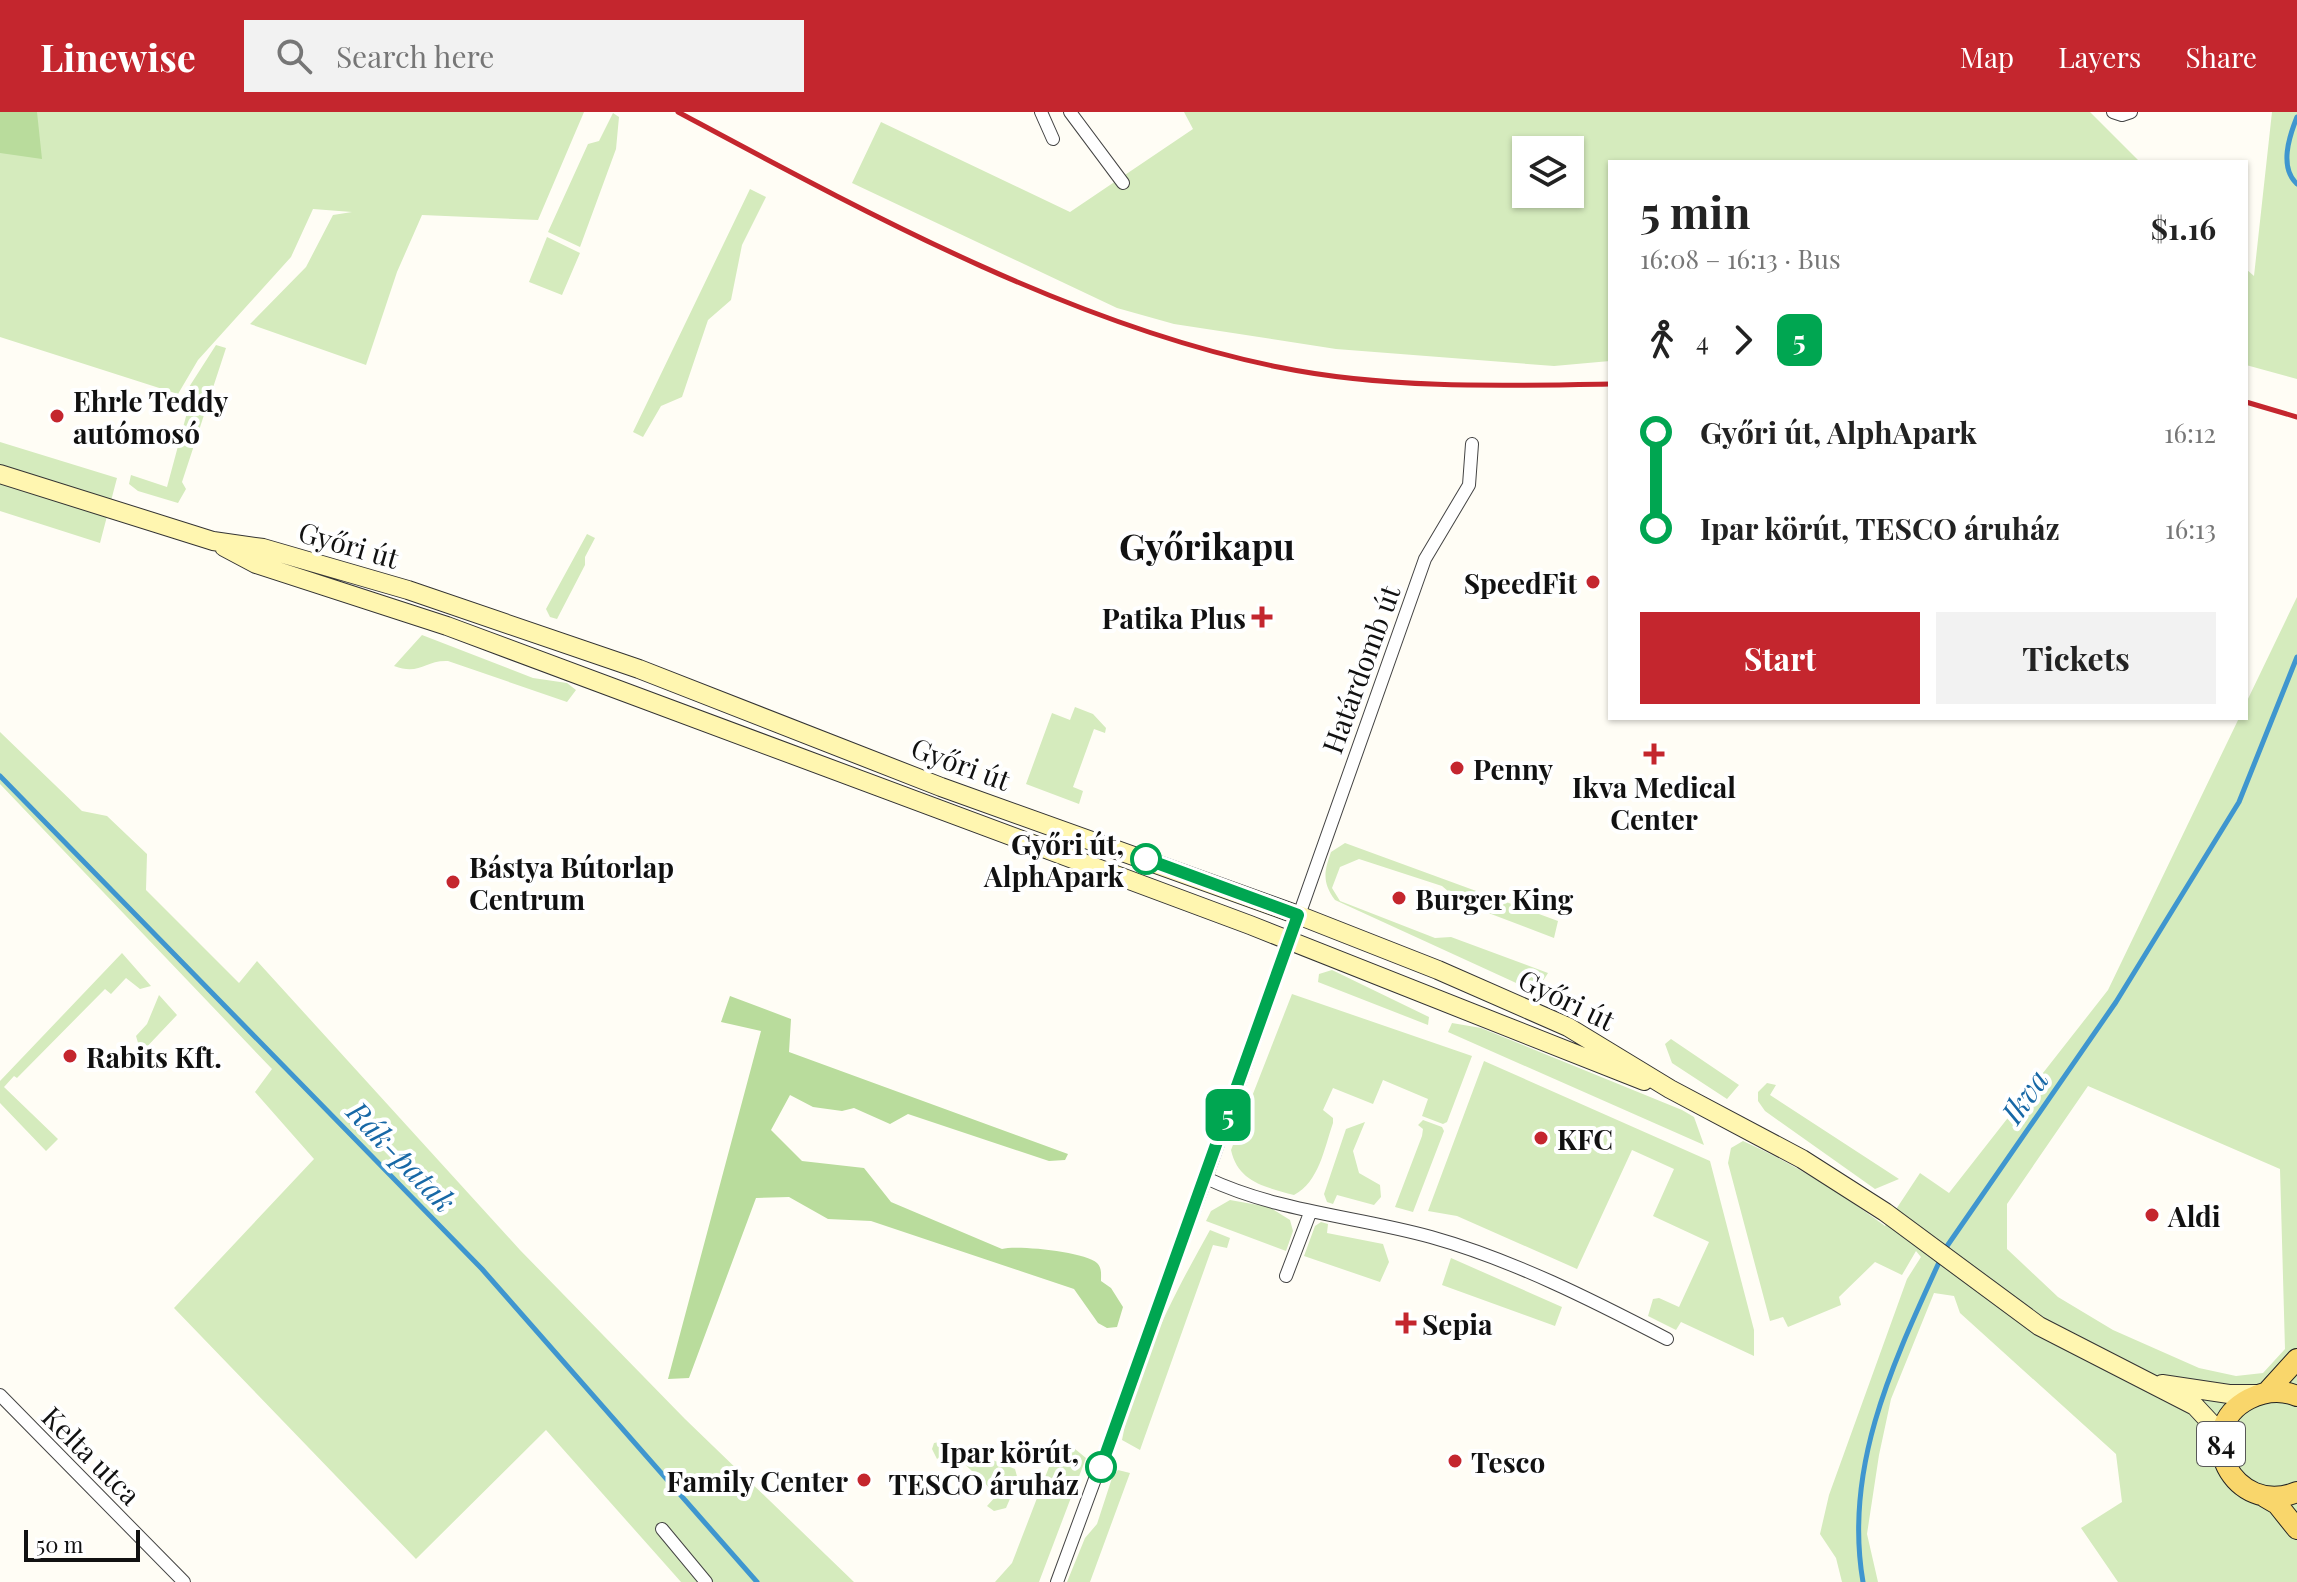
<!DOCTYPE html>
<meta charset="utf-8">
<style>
:root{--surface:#fff;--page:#f2f2f2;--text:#222;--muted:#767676;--accent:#c4262e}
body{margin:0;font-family:"Playfair Display",serif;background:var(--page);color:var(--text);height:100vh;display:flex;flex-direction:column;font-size:30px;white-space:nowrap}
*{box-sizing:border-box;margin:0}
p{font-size:26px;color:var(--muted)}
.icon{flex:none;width:44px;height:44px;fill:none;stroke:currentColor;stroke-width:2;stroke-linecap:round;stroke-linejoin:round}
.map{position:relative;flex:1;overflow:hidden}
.side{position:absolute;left:1608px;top:48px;width:640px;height:560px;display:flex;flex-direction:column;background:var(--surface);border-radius:0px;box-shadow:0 2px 6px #0004}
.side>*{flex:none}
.badge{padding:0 16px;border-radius:12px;font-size:28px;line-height:52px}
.buttons{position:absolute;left:1512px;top:24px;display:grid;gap:16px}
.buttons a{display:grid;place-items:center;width:72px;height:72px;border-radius:0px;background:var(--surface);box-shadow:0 2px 6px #0004;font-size:40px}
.scale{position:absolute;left:24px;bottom:20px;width:116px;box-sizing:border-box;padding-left:8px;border:4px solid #111;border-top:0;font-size:22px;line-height:28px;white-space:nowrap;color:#111;-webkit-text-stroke:6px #fff;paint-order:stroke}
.map>.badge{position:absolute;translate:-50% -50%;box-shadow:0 0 0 4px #fff}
.legs{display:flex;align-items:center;gap:12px;height:88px;padding:0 32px;font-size:26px}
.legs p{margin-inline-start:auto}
.headline{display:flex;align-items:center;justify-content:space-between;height:136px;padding:0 32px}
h1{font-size:44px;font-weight:700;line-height:60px}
.primary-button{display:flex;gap:16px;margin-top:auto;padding:16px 32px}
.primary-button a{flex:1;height:92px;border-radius:0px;background:var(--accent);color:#fff;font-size:32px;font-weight:700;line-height:92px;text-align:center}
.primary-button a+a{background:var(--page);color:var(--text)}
ul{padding:0 32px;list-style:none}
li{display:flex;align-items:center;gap:28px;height:96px;font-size:30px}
li i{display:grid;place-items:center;width:12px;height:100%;margin:0 10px;background:currentColor}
li i::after{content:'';width:20px;height:20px;margin:-10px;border:6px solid;border-radius:50%;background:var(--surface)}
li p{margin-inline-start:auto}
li:first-child i{background:linear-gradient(#0000 50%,currentColor 0)}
li:last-child i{background:linear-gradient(currentColor 50%,#0000 0)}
header{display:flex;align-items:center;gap:48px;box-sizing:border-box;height:112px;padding:0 40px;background:var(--accent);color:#fff}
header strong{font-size:38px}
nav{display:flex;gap:44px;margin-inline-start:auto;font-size:28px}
.search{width:560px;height:72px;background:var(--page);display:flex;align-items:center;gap:20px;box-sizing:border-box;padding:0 28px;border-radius:0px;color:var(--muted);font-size:30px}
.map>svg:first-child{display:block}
.green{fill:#d5ebbd;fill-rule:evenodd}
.forest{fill:#b9dc9c}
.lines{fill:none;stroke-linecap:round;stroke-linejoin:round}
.stream{stroke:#3f96cf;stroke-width:5}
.street-casing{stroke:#444;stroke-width:14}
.secondary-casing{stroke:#333;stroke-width:20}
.primary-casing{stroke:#222;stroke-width:22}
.street{stroke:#fff;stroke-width:12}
.secondary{stroke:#fff6b0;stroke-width:18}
.primary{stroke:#f9d66b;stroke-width:20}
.rail{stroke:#c4262e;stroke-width:5}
.line-1-casing{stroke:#fff;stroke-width:18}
.line-1{stroke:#00a651;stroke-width:12}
.poi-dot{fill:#c4262e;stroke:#fff;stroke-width:3}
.stop-1-dot{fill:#fff;stroke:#00a651;stroke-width:4}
.labels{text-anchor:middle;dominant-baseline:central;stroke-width:8;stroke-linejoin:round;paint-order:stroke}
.shield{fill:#fff;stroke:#585858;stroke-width:2}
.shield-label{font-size:26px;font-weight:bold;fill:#111}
.poi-label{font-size:28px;font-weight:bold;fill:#111;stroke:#fff;text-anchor:start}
.street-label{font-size:28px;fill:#111;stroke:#fff}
.stop-label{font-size:28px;font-weight:bold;fill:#111;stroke:#fff;text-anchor:end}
.water-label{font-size:30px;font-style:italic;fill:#1768a6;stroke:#fff}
.district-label{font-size:36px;font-weight:bold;fill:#111;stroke:#fff}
</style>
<header>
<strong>Linewise</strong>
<div class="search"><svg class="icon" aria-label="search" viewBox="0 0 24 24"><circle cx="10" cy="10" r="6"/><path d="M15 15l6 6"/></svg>Search here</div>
<nav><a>Map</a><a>Layers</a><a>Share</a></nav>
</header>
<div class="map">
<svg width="2297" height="1470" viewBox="0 0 2297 1470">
<rect width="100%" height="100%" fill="#fffdf5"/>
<path class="green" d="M0,0H584L538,108L422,103L397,160L366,253L250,212L306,155L333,103L352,100L313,97L291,145L198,248L178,282L0,225Z
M1184,0H2090L2140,50H1610V249L1554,254L1336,237L1174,212L1117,196L852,71L881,10L1070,100L1193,17ZM1526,38H1570V82H1526Z
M2272,0H2297V267L2246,253V157L2254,164Z
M613,1L619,5L616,37L580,135L548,120L588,32L599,29Z
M750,77L766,85L742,133L731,188L708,208L682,285L661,294L643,325L633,320Z
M547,125L580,141L562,183L529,170Z
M216,233L226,236L182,370L186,377L178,391L138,379L129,372L131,363L167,375L188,297L155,286L157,280L182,286Z
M0,330L117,366L100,431L0,399Z
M587,422L595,426L585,445V453L557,507L550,505L546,497Z
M2297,485V1470H2118L2081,1416L2122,1390L2116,1342L1960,1201L1954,1184L1934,1181L1891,1287L1879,1343L1867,1422L1878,1470H1842L1836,1446L1820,1422L1829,1383L1907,1167L1921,1145L1916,1139L1902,1163L1875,1150L1839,1185L1841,1193L1788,1215L1783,1205L1770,1209L1728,1051L1731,1036L1743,1029C1794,1052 1840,1080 1885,1114L1920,1061L1949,1081L2108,878L2239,606H2246V591ZM2088,974L2280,1057L2285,1237L2263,1261L2236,1264L2199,1256L2113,1218L2058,1185L2007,1137V1092Z
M422,523L533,566L567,571L576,578L567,590L448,549C424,548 420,564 394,554Z
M1075,595L1093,602L1106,616L1105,621L1094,617L1073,675L1083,679L1079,692L1026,672L1052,601L1070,608Z
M0,620L82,699L107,704L147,742L146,778L239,871L257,849L520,1138L685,1307L854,1470H681L546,1318L416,1447L174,1196L314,1047L255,980L272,957L0,672Z
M1345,731L1558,809L1554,826L1462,791L1442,774L1359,747L1340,755L1332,776L1340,789L1435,826L1451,825L1548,861L1536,880L1335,788C1322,770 1324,760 1331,740Z
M122,841L151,874L140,877L126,866L111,882L105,877L17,966L14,964L4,975L58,1027L46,1039L0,991V969Z
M1332,858L1429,905L1428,913L1318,870L1319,862Z
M1292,882L1472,944L1447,1010L1443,1012L1422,1004L1428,987L1383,968L1373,992L1333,976L1323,998L1333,1006V1011C1324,1037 1319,1070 1294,1083C1265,1075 1238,1070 1231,1038Z
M159,883L177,903L141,941L136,924L147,912Z
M1452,911L1481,916L1682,998L1694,1005L1704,1033L1448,920Z
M1671,927L1739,973L1727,987L1672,951L1665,932Z
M1484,949L1710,1049L1754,1218V1244L1681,1210L1676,1218L1648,1204L1653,1187L1659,1186L1679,1195L1709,1130L1653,1104L1674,1057L1632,1038L1577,1157L1457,1104L1428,1099Z
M1767,971L1776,973L1770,983L1899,1067L1875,1077L1765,999L1758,989V980Z
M1423,1008L1442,1015L1444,1019L1413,1100L1395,1095L1422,1024L1423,1017L1418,1013Z
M1365,1010L1353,1039L1359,1061L1380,1073L1381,1085L1374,1093L1337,1083L1333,1092L1327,1090L1324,1082L1346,1017Z
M1230,1088L1269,1095L1290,1108L1293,1119L1286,1139L1206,1109L1211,1099Z
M1321,1110L1328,1112L1327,1121L1383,1132L1389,1150L1380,1170L1304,1144L1315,1114Z
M1210,1118L1230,1126L1227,1136L1213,1133L1140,1338L1122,1328C1137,1253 1173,1184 1210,1118Z
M1451,1146L1562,1195L1555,1214L1442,1173Z
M945,1329L1015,1357L1018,1368L1006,1396L994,1399L987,1394L997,1383L949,1337L937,1347L932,1337L934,1331Z
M1075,1337L1086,1346L1039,1470H995L1012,1451L1054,1342Z
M1118,1358L1130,1361L1090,1470H1067L1085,1426L1097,1412L1112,1366Z"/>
<path class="forest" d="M0,0H37L42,47L0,41Z
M730,884L791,907L789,940L1068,1042L1065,1048L1049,1049L908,1002L890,1012L854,996L842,999L813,995L790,983L771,1018L802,1049L864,1056L891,1090L1002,1137C1018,1133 1085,1140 1097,1151C1102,1156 1101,1162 1101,1169L1111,1176L1123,1195L1117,1215L1107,1216L1098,1211L1074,1177L871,1109L828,1107L789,1085L756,1086L689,1266L668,1267L761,919L721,910Z"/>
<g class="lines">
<path class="stream" d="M2297,5C2289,25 2279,55 2297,72
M0,664L482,1157L757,1470
M1945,1137L2116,890L2239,690L2297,545
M1863,1470C1843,1354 1894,1249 1941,1146"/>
<g class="street-casing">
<path id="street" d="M1041,0L1053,27
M1070,0L1123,71
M2113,0L2122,3L2131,0
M1206,1066C1278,1100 1355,1104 1431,1125C1513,1148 1592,1188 1667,1227
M1286,1164L1310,1101
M0,1283L184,1470
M662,1417L706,1470
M1057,1470L1206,1066L1425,447L1469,373L1472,332"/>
</g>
<g class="secondary-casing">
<path id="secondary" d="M0,362L213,429L263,436L408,478L639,557L941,675L1298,803L1438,858L1568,915L1670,977L1802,1047L1885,1100L2039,1214L2195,1294L2222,1323
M224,435L256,452L447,514L1250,813L1644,969
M2162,1272L2229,1282H2258"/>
</g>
<g class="primary-casing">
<path id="primary" d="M2268,1279L2297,1247
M2297,1284C2280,1277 2265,1279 2249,1287C2189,1318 2234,1406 2297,1380
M2265,1385L2277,1392L2297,1417"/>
</g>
<use href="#street" class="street"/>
<use href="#secondary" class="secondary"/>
<use href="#primary" class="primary"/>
<path class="rail" d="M678,0C863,99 1071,213 1278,255C1385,277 1501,274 1610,272
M2246,290L2297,305"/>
</g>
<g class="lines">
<g class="line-1-casing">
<path id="line-1" d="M1101,1355L1298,803L1146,747"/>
</g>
<use href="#line-1" class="line-1"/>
</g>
<g class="poi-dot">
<circle cx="57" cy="304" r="8"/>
<circle cx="1593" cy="470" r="8"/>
<path d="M1258 493h8v8h8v8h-8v8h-8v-8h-8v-8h8z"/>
<path d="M1650 630h8v8h8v8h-8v8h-8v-8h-8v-8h8z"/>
<circle cx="1457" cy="656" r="8"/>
<circle cx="453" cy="770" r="8"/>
<circle cx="1399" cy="786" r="8"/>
<circle cx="70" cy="944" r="8"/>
<circle cx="1541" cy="1026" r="8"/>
<circle cx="2152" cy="1103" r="8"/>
<path d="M1402 1199h8v8h8v8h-8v8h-8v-8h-8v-8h8z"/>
<circle cx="1455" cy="1349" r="8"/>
<circle cx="864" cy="1368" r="8"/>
</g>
<g class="stop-1-dot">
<circle cx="1146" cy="747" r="14"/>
<circle cx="1101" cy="1355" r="14"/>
</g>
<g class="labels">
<rect class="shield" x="2197" y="1310" width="48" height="44" rx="6"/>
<g class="shield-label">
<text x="2221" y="1332">84</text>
</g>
<g class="poi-label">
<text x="73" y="288">Ehrle Teddy<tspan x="73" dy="32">autómosó</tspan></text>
<text x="1577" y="470" text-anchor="end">SpeedFit</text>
<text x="1246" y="505" text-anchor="end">Patika Plus</text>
<text x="1473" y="656">Penny</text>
<text x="1654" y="674" text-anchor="middle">Ikva Medical<tspan x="1654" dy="32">Center</tspan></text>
<text x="469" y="754">Bástya Bútorlap<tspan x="469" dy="32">Centrum</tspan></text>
<text x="1415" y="786">Burger King</text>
<text x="86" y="944">Rabits Kft.</text>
<text x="1557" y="1026">KFC</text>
<text x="2168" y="1103">Aldi</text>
<text x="1422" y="1211">Sepia</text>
<text x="1471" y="1349">Tesco</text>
<text x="848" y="1368" text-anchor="end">Family Center</text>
</g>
<g class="street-label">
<text transform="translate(349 432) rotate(16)">Győri út</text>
<text transform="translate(1360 557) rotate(-70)">Határdomb út</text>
<text transform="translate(961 651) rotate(20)">Győri út</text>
<text transform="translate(1567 887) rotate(26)">Győri út</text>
<text transform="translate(92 1343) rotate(45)">Kelta utca</text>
</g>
<g class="stop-label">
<text x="1124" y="731">Győri út,<tspan x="1124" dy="32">AlphApark</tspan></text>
<text x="1079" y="1339">Ipar körút,<tspan x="1079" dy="32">TESCO áruház</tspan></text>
</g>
<g class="water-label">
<text transform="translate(2024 984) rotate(-55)">Ikva</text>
<text transform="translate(402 1044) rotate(46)">Rák-patak</text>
</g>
<g class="district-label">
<text x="1207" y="433">Győrikapu</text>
</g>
</g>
</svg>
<div class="buttons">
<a><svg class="icon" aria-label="layers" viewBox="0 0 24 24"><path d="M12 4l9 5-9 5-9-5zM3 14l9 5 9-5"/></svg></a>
</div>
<div class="scale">50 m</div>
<b class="badge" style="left:1228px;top:1003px;background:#00a651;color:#fff">5</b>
<section class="side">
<div class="headline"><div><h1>5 min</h1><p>16:08 – 16:13 · Bus</p></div><b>$1.16</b></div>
<div class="legs"><svg class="icon" aria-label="walk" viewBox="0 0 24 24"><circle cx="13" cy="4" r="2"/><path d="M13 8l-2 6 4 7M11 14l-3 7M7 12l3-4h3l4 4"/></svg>4<svg class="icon" aria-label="forward" viewBox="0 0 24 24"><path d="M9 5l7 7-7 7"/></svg><b class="badge" style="background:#00a651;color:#fff">5</b></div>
<ul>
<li><i style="color:#00a651"></i><b>Győri út, AlphApark</b><p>16:12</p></li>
<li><i style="color:#00a651"></i><b>Ipar körút, TESCO áruház</b><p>16:13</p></li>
</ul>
<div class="primary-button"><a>Start</a><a>Tickets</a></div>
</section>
</div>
